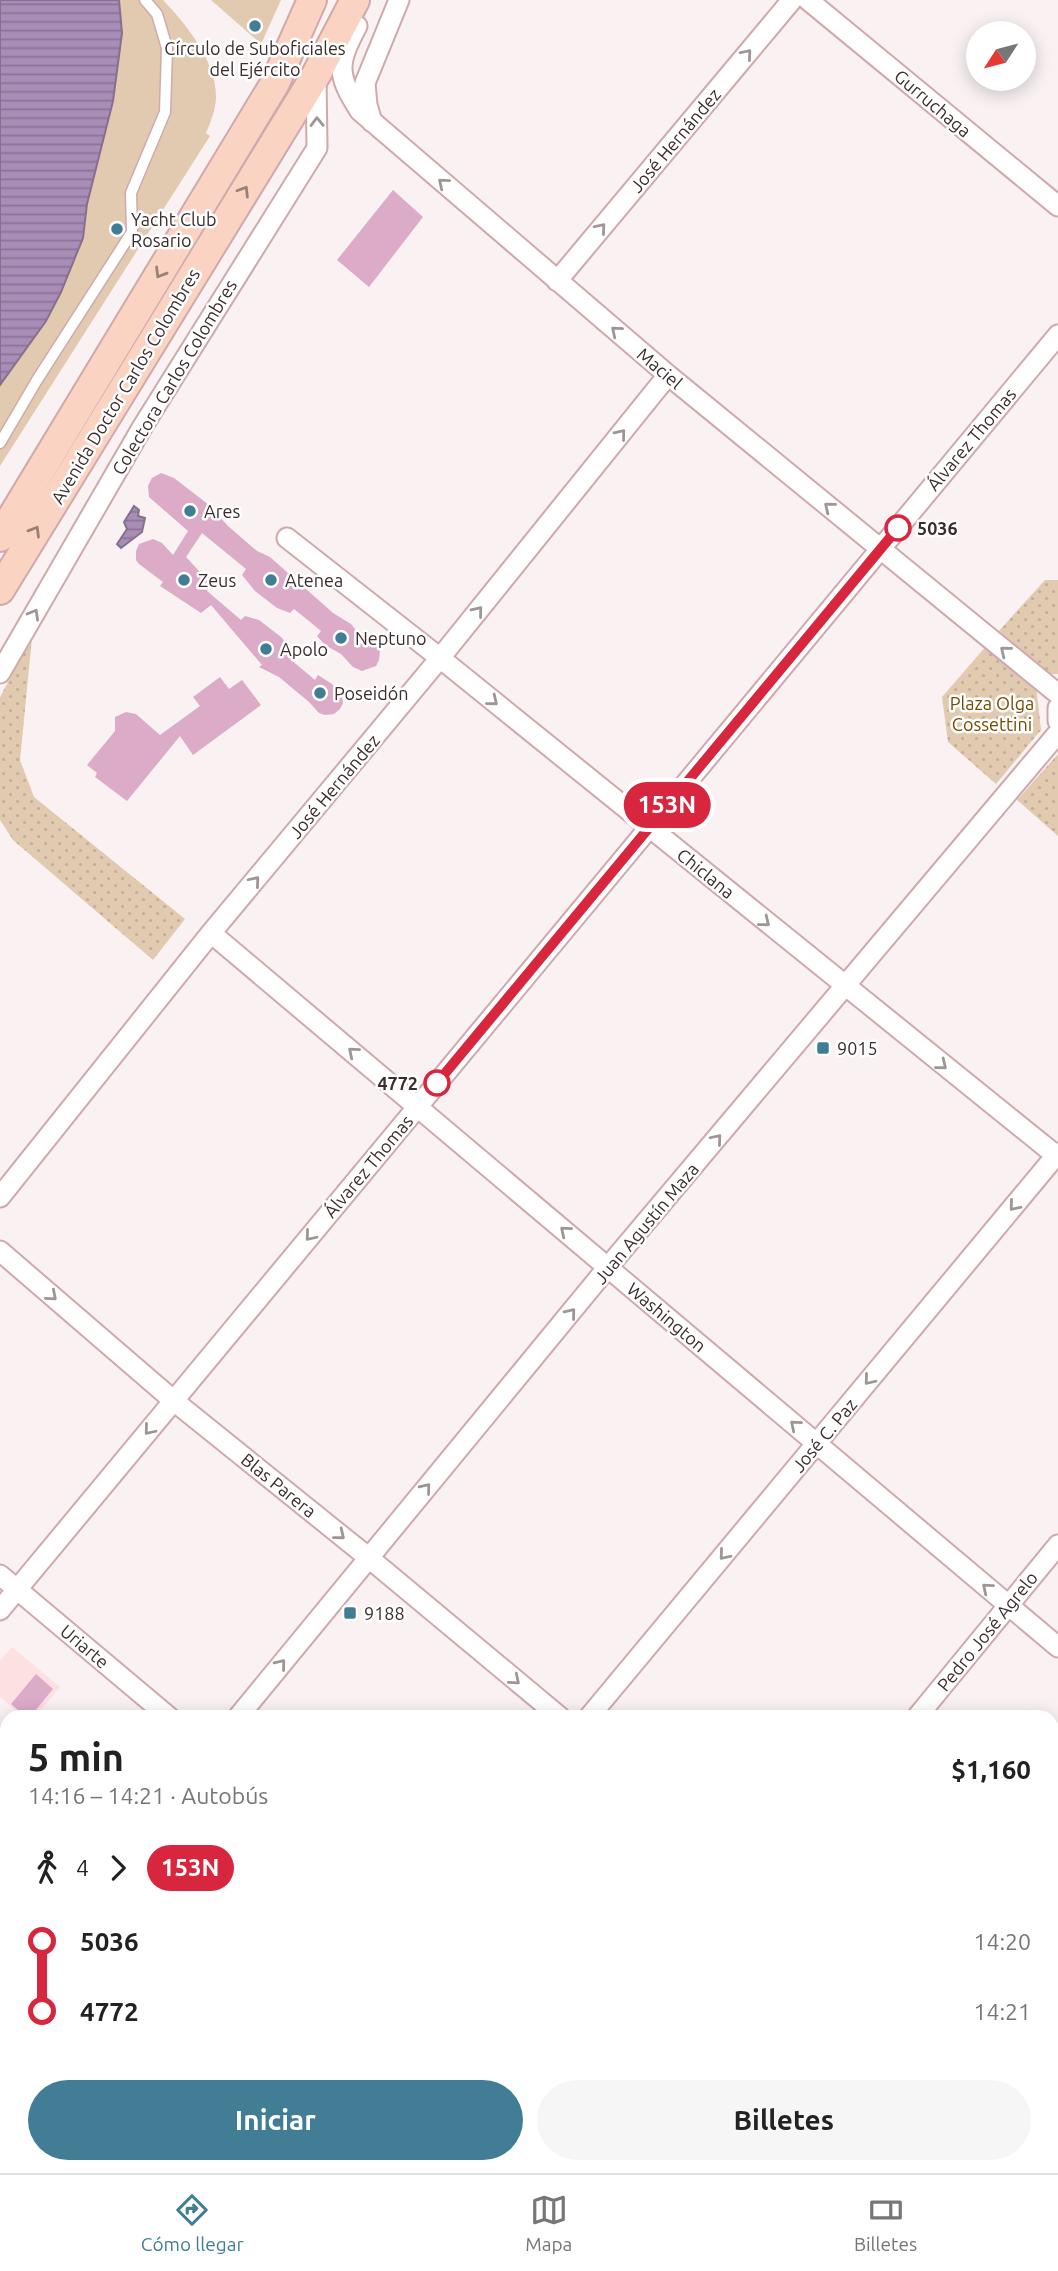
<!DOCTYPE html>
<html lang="es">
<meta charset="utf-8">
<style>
:root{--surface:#fff;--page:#f6f6f6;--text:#222;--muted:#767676;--line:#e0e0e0;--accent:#417e95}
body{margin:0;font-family:Ubuntu,sans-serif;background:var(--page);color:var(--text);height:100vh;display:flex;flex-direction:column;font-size:26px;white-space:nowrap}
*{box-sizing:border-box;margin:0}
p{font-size:23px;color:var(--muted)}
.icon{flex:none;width:38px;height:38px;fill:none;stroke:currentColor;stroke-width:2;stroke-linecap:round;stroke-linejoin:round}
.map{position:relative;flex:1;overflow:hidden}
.side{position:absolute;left:0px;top:1710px;width:1059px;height:464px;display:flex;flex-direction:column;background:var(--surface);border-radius:21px 21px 0 0;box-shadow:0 4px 18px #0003}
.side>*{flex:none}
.badge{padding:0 14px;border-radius:23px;font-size:24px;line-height:46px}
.needle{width:46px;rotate:234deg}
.controls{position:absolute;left:966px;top:21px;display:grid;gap:14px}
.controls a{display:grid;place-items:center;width:70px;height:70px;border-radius:50%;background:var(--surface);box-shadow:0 4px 18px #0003;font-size:35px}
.map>.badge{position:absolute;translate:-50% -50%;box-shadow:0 0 0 4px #fff}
.legs{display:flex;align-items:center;gap:10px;height:77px;padding:0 28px;font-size:23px}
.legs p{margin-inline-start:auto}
.headline{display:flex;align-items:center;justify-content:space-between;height:119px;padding:0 28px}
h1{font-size:38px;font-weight:700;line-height:52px}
.button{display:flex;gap:14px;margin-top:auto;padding:14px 28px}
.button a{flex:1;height:80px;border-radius:42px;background:var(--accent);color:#fff;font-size:28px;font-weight:700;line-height:80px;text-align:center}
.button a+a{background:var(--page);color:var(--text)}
ul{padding:0 28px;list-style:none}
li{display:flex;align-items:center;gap:24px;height:70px;font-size:26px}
li i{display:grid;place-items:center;width:10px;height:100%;margin:0 9px;background:currentColor}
li i::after{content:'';width:18px;height:18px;margin:-9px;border:5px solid;border-radius:50%;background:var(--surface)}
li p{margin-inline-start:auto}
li:first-child i{background:linear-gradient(#0000 50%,currentColor 0)}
li:last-child i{background:linear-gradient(currentColor 50%,#0000 0)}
.tabs{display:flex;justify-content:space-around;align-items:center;height:98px;border-top:2px solid var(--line);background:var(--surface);font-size:19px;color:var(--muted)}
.tabs a{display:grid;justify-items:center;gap:4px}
.tabs .active{color:var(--accent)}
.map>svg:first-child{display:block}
.built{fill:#fde0e2}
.grass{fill:#e2cab0}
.park{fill:url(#park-dots)}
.water{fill:url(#water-rules);stroke:#87708e;stroke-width:2}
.building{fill:#dbabc7}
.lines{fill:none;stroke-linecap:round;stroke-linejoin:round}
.service-casing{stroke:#cfa9ac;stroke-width:13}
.minor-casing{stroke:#cfa9ac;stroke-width:23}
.secondary-casing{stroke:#cfa9ac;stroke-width:32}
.primary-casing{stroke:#b25633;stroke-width:35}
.service{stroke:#fff;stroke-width:10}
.minor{stroke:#fff;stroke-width:19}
.secondary{stroke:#fbd3c3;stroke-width:28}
.primary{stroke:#f7a786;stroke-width:32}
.oneway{stroke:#9d9696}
.oneway2{stroke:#9b8078}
.line-1-casing{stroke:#fff;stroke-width:16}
.line-1{stroke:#d7263d;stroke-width:10}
.poi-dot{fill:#417e95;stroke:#fff;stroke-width:2.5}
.stop-1-dot{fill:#fff;stroke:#d7263d;stroke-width:3.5}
.labels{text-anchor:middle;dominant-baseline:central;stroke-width:5;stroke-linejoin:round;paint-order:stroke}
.poi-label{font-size:18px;fill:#3b2c2d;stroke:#fff;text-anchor:start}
.street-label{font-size:18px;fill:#3b2c2d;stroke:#fff}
.stop-label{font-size:18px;font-weight:bold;fill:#3b2c2d;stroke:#fff;text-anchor:start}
.park-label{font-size:18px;fill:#764a00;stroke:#fff}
</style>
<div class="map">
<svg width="1058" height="2173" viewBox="0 0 1058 2173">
<defs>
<pattern id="park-dots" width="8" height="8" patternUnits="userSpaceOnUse" patternTransform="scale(1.75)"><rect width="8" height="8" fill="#e2cab0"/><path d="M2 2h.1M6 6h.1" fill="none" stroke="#c3ae98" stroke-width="1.8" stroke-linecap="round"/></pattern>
<pattern id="water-rules" width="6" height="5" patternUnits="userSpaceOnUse" patternTransform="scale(1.75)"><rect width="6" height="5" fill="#a88db7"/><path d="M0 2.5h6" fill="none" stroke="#8a7395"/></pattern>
</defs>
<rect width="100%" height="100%" fill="#f9f1f2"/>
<path class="built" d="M12,1647L60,1687L35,1717H24L0,1697V1661Z
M788,2167V2166L906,2167L901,2173H783Z"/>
<path class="grass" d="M119,0H163C186,24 216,61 216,96C216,109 211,121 206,133L210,136L0,466V385L46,321L61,292L83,238L87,204L113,101L122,33Z
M211,0H281L261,44Z"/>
<path class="park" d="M1045,580H1058V674H1047L998,632Z
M32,638L20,760L34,797L185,919L153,960L13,840L0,820V697Z
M988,644L1036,685L1041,730L996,784L948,742L942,697Z
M1058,754V836L1017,800Z"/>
<path class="water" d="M0,0H119L122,33L113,101L87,204L83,238L61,292L46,321L0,385Z
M134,506L139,510L138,516L145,518L142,532L121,548L117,544L127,529L124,522Z"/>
<path class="building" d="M393,190L423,217L369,287L337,260Z
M161,473L174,478L209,505L228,526L257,551L270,557L333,613L351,624L362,638L377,646L380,650L379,660L376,666L362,671L353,667L341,654L325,645L317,636L321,631L309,621L294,609L290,613L277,608L255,591L242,575L246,569L202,533L186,557L211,584L207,591L241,620L245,616L259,620L281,637L295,653L290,659L315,680L318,675L332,684L342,696L343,703L340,709L334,714L325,715L319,713L309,702L279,677L259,667L262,665L211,605L201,613L160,586L163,582L139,564L136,560V551L139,544L153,539L162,543L173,555L188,531L149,497L148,486L152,478Z
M220,677L229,689L242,680L261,705L193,755L180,736L127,801L95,777L97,773L87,765L115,731V717L126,712L136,714L160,735L200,706L193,697Z
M36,1674L53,1689L30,1717H26L11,1704Z"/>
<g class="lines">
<g class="service-casing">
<path id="service" d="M0,443L37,380L132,232L131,193L165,112L167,48L157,14L145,0"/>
</g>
<g class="minor-casing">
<path id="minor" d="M808,0L1058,206
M357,26C337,64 336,74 360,111L668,375L1058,694
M372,122L367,105L365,83L399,0
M557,281L792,0
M287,538L440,658L1058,1157
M0,673L143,426L317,148L316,76
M1058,708V721
M211,933L1058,1647
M0,1197L211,933L440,658L668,375
M0,1251L174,1401L369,1558L560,1717
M0,1575L169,1717
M0,1610L1058,335
M238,1717L608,1267L1058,733
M589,1717L1058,1153
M917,1717L1058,1545
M0,1898L7,1904
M0,2006L7,1997
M322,2166L330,2173
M708,2166L715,2173
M210,2173L215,2166
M541,2173L547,2166"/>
</g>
<g class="secondary-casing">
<path id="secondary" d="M0,537L275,83L312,0
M0,590L316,75L355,0
M1052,2024L1058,2016
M1052,2149L1058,2141
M929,2173L934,2166
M1032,2173L1037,2166"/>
</g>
<g class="primary-casing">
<path id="primary" d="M1052,2057L1058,2050
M1052,2109L1058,2101
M958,2173L963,2166
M999,2173L1004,2166"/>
</g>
<use href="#service" class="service"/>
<use href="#minor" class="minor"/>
<use href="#secondary" class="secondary"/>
<use href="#primary" class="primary"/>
</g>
<defs><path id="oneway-chevron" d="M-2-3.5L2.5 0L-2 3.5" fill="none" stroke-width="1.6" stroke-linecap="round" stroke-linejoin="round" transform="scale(1.75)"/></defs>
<g class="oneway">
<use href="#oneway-chevron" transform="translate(747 54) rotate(-50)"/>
<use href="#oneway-chevron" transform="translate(317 122) rotate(-91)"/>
<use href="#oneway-chevron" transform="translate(443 183) rotate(-140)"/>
<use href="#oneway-chevron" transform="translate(601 228) rotate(-50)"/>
<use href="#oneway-chevron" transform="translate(616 331) rotate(-140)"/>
<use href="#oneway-chevron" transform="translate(621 434) rotate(-51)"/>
<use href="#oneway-chevron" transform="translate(829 507) rotate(-141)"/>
<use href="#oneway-chevron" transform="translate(478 611) rotate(-51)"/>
<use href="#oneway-chevron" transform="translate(34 614) rotate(-60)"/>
<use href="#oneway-chevron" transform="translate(1005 651) rotate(-141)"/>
<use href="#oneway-chevron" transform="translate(493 701) rotate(39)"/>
<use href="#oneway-chevron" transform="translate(255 881) rotate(-50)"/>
<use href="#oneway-chevron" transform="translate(765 922) rotate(39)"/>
<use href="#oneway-chevron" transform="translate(353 1052) rotate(-140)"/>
<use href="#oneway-chevron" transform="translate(942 1065) rotate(39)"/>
<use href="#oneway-chevron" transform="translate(717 1139) rotate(-50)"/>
<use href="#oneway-chevron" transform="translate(1014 1206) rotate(130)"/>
<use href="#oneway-chevron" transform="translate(565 1231) rotate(-140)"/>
<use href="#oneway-chevron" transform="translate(310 1236) rotate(130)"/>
<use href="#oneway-chevron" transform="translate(52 1296) rotate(41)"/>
<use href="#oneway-chevron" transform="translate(571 1313) rotate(-51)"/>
<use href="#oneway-chevron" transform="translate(869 1380) rotate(130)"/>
<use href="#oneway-chevron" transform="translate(795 1425) rotate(-140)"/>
<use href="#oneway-chevron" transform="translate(149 1430) rotate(130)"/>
<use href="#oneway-chevron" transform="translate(426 1488) rotate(-51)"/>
<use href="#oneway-chevron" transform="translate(340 1535) rotate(39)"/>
<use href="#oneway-chevron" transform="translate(724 1555) rotate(130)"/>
<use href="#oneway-chevron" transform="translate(987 1588) rotate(-140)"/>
<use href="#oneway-chevron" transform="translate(281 1664) rotate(-51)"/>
<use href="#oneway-chevron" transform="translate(515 1680) rotate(40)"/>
</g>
<g class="oneway2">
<use href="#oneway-chevron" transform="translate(244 191) rotate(-58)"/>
<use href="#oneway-chevron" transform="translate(160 273) rotate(121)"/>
<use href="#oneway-chevron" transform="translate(35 531) rotate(-59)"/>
</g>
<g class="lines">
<g class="line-1-casing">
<path id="line-1" d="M437,1083L898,528"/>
</g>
<use href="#line-1" class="line-1"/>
</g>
<g class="poi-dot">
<circle cx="255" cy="26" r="7"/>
<circle cx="117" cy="229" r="7"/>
<circle cx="190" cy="511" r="7"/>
<circle cx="184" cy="580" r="7"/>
<circle cx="271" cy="580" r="7"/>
<circle cx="341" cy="638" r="7"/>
<circle cx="266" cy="649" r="7"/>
<circle cx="320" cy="693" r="7"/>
<rect x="816" y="1041" width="14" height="14" rx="3.5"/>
<rect x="343" y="1606" width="14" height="14" rx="3.5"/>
</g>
<g class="stop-1-dot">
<circle cx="898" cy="528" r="12"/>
<circle cx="437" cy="1083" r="12"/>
</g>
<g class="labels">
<g class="poi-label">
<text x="255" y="48" text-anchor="middle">Círculo de Suboficiales<tspan x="255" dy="21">del Ejército</tspan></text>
<text x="131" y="219">Yacht Club<tspan x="131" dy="21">Rosario</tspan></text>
<text x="204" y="511">Ares</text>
<text x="198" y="580">Zeus</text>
<text x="285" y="580">Atenea</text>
<text x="355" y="638">Neptuno</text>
<text x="280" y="649">Apolo</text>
<text x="334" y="693">Poseidón</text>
<text x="837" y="1048">9015</text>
<text x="364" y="1613">9188</text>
</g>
<g class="street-label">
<text transform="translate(933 103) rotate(40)">Gurruchaga</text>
<text transform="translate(675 140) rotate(-50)">José Hernández</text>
<text transform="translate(660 368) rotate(40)">Maciel</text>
<text transform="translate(174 377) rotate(-59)">Colectora Carlos Colombres</text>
<text transform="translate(125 386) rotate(-59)">Avenida Doctor Carlos Colombres</text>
<text transform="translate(971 439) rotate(-50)">Álvarez Thomas</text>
<text transform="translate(334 786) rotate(-50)">José Hernández</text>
<text transform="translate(706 873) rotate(39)">Chiclana</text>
<text transform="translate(368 1166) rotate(-50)">Álvarez Thomas</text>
<text transform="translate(646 1223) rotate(-50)">Juan Agustín Maza</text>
<text transform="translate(667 1317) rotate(40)">Washington</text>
<text transform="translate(824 1435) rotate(-50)">José C. Paz</text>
<text transform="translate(279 1485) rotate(39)">Blas Parera</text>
<text transform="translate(987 1631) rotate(-51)">Pedro José Agrelo</text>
<text transform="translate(85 1646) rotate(40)">Uriarte</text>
</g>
<g class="stop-label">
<text x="917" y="528">5036</text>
<text x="418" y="1083" text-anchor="end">4772</text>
</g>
<g class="park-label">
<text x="992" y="703">Plaza Olga<tspan x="992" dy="21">Cossettini</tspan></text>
</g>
</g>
</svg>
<div class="controls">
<a><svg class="needle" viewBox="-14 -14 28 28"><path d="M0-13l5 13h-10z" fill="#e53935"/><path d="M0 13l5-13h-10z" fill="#767676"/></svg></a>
</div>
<b class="badge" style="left:667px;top:805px;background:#d7263d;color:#fff">153N</b>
<section class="side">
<div class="headline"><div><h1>5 min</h1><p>14:16 – 14:21 · Autobús</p></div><b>$1,160</b></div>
<div class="legs"><svg class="icon" aria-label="walk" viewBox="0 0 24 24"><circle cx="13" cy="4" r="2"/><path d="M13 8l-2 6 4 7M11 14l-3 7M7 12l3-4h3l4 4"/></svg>4<svg class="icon" aria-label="forward" viewBox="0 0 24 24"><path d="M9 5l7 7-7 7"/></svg><b class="badge" style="background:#d7263d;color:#fff">153N</b></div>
<ul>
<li><i style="color:#d7263d"></i><b>5036</b><p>14:20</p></li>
<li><i style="color:#d7263d"></i><b>4772</b><p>14:21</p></li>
</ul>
<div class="button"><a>Iniciar</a><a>Billetes</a></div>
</section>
</div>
<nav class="tabs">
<a class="active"><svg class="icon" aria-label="directions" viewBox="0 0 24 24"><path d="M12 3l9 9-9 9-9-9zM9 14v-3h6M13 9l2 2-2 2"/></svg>Cómo llegar</a>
<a><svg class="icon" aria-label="map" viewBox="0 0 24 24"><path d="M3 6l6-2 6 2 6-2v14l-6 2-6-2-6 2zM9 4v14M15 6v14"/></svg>Mapa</a>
<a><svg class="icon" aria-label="tickets" viewBox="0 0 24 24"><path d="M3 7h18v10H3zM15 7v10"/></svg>Billetes</a>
</nav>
